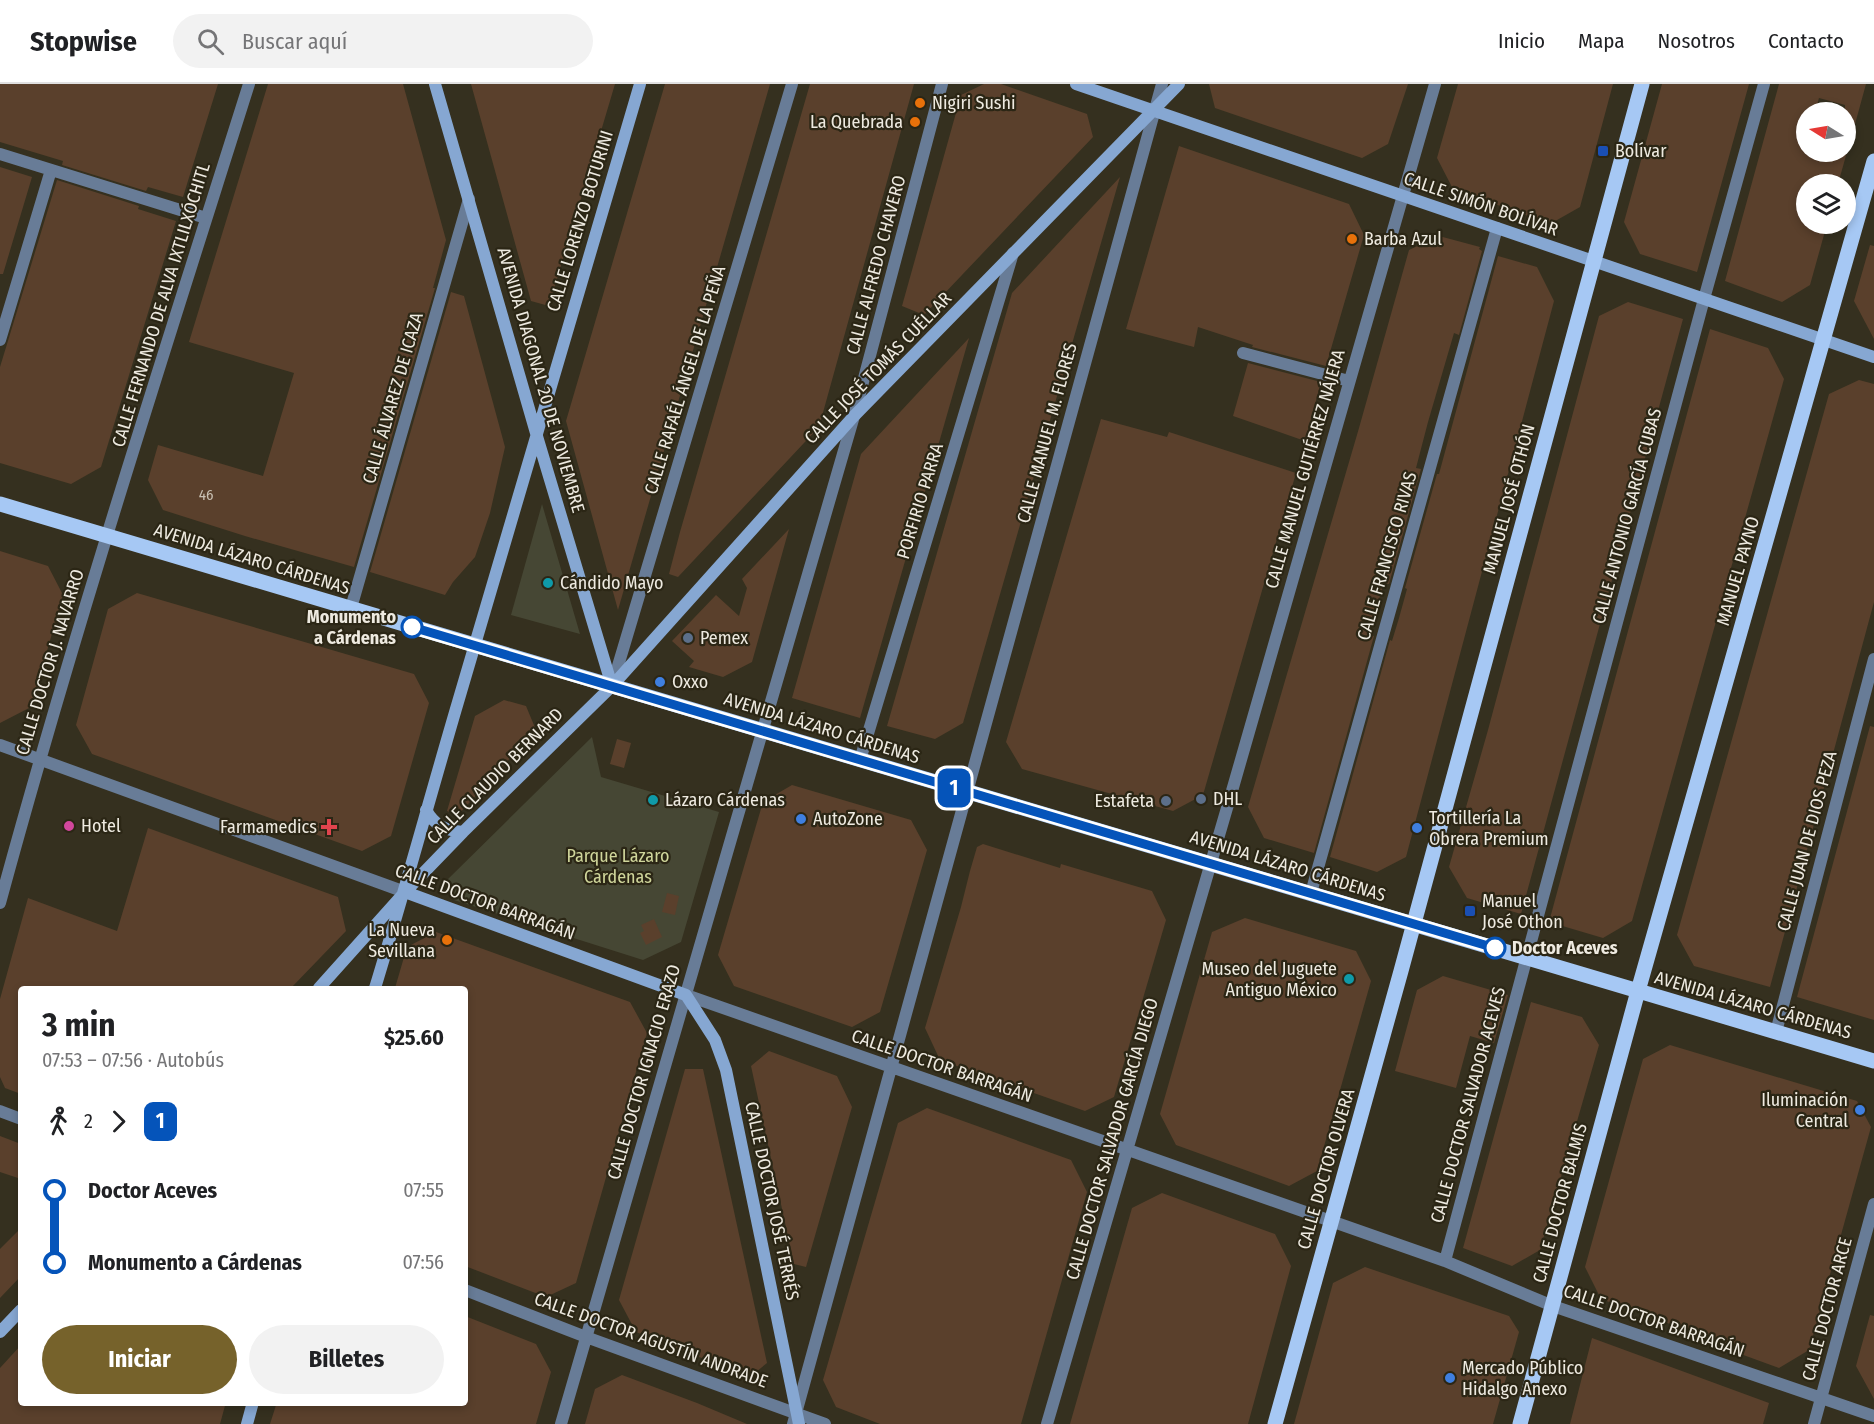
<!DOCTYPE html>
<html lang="es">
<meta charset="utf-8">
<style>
:root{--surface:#fff;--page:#f2f2f2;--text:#202124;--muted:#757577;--line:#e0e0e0;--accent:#76622b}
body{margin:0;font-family:"Fira Sans Condensed",sans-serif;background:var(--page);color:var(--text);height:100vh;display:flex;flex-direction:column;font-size:22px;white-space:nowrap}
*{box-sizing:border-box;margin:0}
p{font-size:20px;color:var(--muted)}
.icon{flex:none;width:33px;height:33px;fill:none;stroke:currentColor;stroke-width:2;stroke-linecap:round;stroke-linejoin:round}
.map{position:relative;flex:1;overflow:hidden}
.panel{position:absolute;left:18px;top:902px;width:450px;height:420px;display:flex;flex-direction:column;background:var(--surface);border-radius:6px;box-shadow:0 3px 9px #0003}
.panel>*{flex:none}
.badge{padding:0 12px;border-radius:9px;font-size:21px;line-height:39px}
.needle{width:39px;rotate:281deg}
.controls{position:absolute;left:1796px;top:18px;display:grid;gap:12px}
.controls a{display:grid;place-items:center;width:60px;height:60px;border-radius:50%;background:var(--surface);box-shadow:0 3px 9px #0003;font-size:30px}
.map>.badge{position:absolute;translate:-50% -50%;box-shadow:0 0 0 3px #fff}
.legs{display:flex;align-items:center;gap:9px;height:66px;padding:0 24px;font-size:20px}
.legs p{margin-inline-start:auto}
.overview{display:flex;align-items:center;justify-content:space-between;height:102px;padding:0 24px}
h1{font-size:33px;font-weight:700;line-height:45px}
.button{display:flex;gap:12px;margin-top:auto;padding:12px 24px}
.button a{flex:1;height:69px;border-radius:36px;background:var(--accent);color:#fff;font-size:24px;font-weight:700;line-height:69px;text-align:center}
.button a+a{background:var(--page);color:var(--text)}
ul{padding:0 24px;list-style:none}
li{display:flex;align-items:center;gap:21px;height:72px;font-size:22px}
li i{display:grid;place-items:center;width:9px;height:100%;margin:0 8px;background:currentColor}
li i::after{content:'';width:15px;height:15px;margin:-8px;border:4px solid;border-radius:50%;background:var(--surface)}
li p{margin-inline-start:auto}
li:first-child i{background:linear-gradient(#0000 50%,currentColor 0)}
li:last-child i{background:linear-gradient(currentColor 50%,#0000 0)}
header{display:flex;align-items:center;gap:36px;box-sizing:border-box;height:84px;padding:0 30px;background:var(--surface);border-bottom:2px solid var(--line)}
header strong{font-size:28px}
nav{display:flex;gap:33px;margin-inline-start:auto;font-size:21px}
.search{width:420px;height:54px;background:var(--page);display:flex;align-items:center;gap:15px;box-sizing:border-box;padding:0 21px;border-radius:33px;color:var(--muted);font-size:22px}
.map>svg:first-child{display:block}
.green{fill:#464734}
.building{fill:#5a402c}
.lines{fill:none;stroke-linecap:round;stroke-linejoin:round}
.street{stroke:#687c97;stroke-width:12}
.secondary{stroke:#86a7d2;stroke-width:12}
.primary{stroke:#a6c8f4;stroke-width:15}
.line-1-casing{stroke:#fff;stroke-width:14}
.line-1{stroke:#0554ba;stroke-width:9}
.food-dot{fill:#e8710a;stroke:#2b2615;stroke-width:2}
.transit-dot{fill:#1a4fb4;stroke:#2b2615;stroke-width:2}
.culture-dot{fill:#0f9aa8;stroke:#2b2615;stroke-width:2}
.stop-1-dot{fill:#fff;stroke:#0554ba;stroke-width:3}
.service-dot{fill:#5c6f8a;stroke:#2b2615;stroke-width:2}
.shop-dot{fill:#3f7fe0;stroke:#2b2615;stroke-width:2}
.hotel-dot{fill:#d1479c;stroke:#2b2615;stroke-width:2}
.health-dot{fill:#e0444e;stroke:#2b2615;stroke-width:2}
.labels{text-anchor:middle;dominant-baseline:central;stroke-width:4.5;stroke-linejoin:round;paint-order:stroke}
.number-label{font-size:15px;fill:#c9c0b3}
.poi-label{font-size:18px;fill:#eeeae0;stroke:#2b2615;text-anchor:start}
.street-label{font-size:18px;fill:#eeeae0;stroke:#2b2615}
.stop-label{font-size:18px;font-weight:bold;fill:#eeeae0;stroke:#2b2615;text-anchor:end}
.park-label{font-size:18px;fill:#d0d69b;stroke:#2b2615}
</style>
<header>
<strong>Stopwise</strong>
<div class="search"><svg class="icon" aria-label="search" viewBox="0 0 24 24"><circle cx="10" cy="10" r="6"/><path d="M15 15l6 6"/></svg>Buscar aquí</div>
<nav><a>Inicio</a><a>Mapa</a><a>Nosotros</a><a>Contacto</a></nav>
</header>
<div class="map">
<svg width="1874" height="1340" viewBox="0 0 1874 1340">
<rect width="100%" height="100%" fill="#35301f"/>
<path class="green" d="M542,420L580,550L511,531Z
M592,653L601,693L719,728L681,858L643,876L454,816L446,797Z"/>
<path class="building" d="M0,0H218L183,113L148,103L146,107L62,81L63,77L0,58Z
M268,0H403L446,156L433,204H435L354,483L245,452L163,426L148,396L158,361L263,392L294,289L189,258Z
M471,0H615L549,222L531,217Z
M665,0H770L618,526L566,337Z
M810,0H914L819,343L678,493L669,490L680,448Z
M984,0H1001L1087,30L1093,53L924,231L902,222L961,11Z
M1209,0H1408L1388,60L1362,74L1215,24Z
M1458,0H1613L1580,123L1550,140L1453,105L1437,74Z
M1662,0H1749L1697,188L1640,170L1624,138Z
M1779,0H1866L1849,62L1845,61V21L1819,14L1815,28H1806V68H1847L1838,100H1806V140H1827L1810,201L1782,218L1725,197Z
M1179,62L1349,120L1364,151L1326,282L1252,263L1253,261L1198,243L1194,263L1126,245Z
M0,83L32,93L3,190H0Z
M1120,93L963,639L935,655L887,642L1012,209Z
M57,96L139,122L138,125L176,137L101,383L71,400L0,379V283Z
M1439,152L1480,163L1479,165L1482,167L1459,251L1454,249L1428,338L1416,384L1421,385L1389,500L1384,499L1377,522L1369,551L1374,552L1314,769L1264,754L1248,723L1359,344L1409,166Z
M1870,161L1874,162V255L1854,217Z
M1498,172L1537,183L1554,217L1406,773L1377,788L1330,773L1390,556L1392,557L1399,534L1407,505L1405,504L1437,390H1439Z
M451,208L464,212L505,363L490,429L475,473L453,498L445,511L370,488Z
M1628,218L1683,235L1521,830L1467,814L1449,783L1488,646L1599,232Z
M1710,245L1768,264L1784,295L1632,837L1603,854L1549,838Z
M969,254L860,634L792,614L861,370Z
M1248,279L1321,298L1305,357L1233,332Z
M1859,296L1874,300V518L1770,903L1694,882L1677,851L1829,310Z
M1101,335L1167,353L1169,348L1296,389L1203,711L1173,727L1022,685L1006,658Z
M789,445L752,578L723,593L689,583L694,577L672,557L716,511L739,532L747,504L742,495Z
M0,467L48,482L63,511L31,623L0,639Z
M137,509L414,590L429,619L391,752L362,767L92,670L76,641L108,525Z
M504,616L526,622L536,646L458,731L447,727L475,632Z
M1870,642L1874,643V936L1797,913Z
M617,655L631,659L624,684L610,680Z
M792,701L911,736L927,766L880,928L852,943L734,902L718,871L763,718Z
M148,744L338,813L346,847L291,904H21V1010L5,1004L0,993V915L28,814L117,847Z
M983,760L1060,784L1061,780L1152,807L1166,836L1114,1013L1085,1027L940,976L925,944L961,823L970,787L977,763Z
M667,809L679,812L675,831L662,828Z
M1245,834L1356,867L1371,897L1317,1087L1289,1102L1176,1061L1160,1030L1212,848Z
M654,835L662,853L646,861L640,849L644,847L641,841Z
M436,848L630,918L647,949L576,1199L546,1213L465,1182V904H395L407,863Z
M1443,892L1508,911L1494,959L1470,952L1456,1004L1395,987L1417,906Z
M1531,918L1582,933L1599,961L1540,1166L1512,1182L1463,1164Z
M1670,961L1857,1017L1871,1043L1809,1266L1779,1284L1716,1261L1717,1257L1601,1215L1585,1183L1643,975Z
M769,967L837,992L852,1023L806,1183L794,1180L751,982Z
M685,985H703L767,1279L750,1293L636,1248L619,1216Z
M927,1024L1071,1076L1087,1108L1021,1340H880L836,1323L823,1296L898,1039Z
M0,1052L21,1060V1095L0,1088Z
M1162,1109L1275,1150L1291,1182L1248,1340H1070L1132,1124Z
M21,1144V1192L0,1214V1165Z
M1365,1183L1509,1232L1519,1248L1493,1340H1294L1333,1199Z
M1870,1231L1874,1232V1315L1856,1282Z
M465,1232L536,1260L551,1288L536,1340H270L277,1318H465Z
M1592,1254L1769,1319L1763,1340H1570Z
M21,1261V1318H226L220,1340H0V1284Z
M622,1291L697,1319L747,1340H585L595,1305Z"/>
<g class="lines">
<path class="street" d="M0,70L206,134
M0,256L51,86
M1243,269L1349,297
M351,524L469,115
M612,602L792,0
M0,661L405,808
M860,676L1013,169
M1311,809L1497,144
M0,819C75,543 163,272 249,0
M686,911L1445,1177L1553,1222L1874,1332
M1776,948L1874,575
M0,1027L21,1035
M1445,1177L1704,215L1764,0
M465,1206L586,1253L825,1340
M561,1340L854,332L942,0
M793,1340L1162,0
M1047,1340L1234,700L1435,0
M1814,1340L1874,1120"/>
<path class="secondary" d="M435,0L536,349L612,602
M1076,0L1874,273
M426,726C435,742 445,746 463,748
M405,808L686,911L715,956L726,986L799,1340
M319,904L405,808L463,748L612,602L854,332L1179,0
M375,904C404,809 430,713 458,618C518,412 579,206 640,0
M0,1248L21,1226
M247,1340L253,1318"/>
<path class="primary" d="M0,420L1874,977
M1275,1340L1401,887L1642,0
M1520,1340L1638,907L1874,77"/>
</g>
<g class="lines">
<g class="line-1-casing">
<path id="line-1" d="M412,543L1495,864"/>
</g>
<use href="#line-1" class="line-1"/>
</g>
<g class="food-dot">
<circle cx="920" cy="19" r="6"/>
<circle cx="915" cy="38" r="6"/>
<circle cx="1352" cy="155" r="6"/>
<circle cx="447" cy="856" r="6"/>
</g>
<g class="transit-dot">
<rect x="1597" y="61" width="12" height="12" rx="3"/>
<rect x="1464" y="821" width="12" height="12" rx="3"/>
</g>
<g class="culture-dot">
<circle cx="548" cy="499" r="6"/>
<circle cx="653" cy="716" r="6"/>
<circle cx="1349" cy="895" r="6"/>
</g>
<g class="stop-1-dot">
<circle cx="412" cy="543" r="10"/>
<circle cx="1495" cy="864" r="10"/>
</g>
<g class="service-dot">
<circle cx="688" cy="554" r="6"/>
<circle cx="1201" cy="715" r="6"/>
<circle cx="1166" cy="717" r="6"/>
</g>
<g class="shop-dot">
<circle cx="660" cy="598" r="6"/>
<circle cx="801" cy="735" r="6"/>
<circle cx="1417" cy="744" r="6"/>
<circle cx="1860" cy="1026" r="6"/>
<circle cx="1450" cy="1294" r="6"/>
</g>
<circle class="hotel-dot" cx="69" cy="742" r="6"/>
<path class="health-dot" d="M326 734h6v6h6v6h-6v6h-6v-6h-6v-6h6z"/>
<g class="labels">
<g class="number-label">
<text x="206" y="411">46</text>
</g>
<g class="poi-label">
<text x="932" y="19">Nigiri Sushi</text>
<text x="903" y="38" text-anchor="end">La Quebrada</text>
<text x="1615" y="67">Bolívar</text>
<text x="1364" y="155">Barba Azul</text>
<text x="560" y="499">Cándido Mayo</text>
<text x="700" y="554">Pemex</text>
<text x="672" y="598">Oxxo</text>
<text x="1213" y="715">DHL</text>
<text x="665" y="716">Lázaro Cárdenas</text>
<text x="1154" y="717" text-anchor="end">Estafeta</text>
<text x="1429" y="734">Tortillería La<tspan x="1429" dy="21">Obrera Premium</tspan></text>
<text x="813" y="735">AutoZone</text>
<text x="81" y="742">Hotel</text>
<text x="317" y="743" text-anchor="end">Farmamedics</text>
<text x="1482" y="817">Manuel<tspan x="1482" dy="21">José Othon</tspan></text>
<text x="435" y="846" text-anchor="end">La Nueva<tspan x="435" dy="21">Sevillana</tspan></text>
<text x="1337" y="885" text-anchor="end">Museo del Juguete<tspan x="1337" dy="21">Antiguo México</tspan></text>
<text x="1848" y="1016" text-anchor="end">Iluminación<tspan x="1848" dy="21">Central</tspan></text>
<text x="1462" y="1284">Mercado Público<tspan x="1462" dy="21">Hidalgo Anexo</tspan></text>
</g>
<g class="street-label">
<text transform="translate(1481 120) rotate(19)">CALLE SIMÓN BOLÍVAR</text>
<text transform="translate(580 137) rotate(-73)">CALLE LORENZO BOTURINI</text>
<text transform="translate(876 181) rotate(-75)">CALLE ALFREDO CHAVERO</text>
<text transform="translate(161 221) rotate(-73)">CALLE FERNANDO DE ALVA IXTLILXÓCHITL</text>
<text transform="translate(878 284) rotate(-46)">CALLE JOSÉ TOMÁS CUÉLLAR</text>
<text transform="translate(541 296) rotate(74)">AVENIDA DIAGONAL 20 DE NOVIEMBRE</text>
<text transform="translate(685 296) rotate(-73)">CALLE RAFAÉL ÁNGEL DE LA PEÑA</text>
<text transform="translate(393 314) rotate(-74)">CALLE ÁLVAREZ DE ICAZA</text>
<text transform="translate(1047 349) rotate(-75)">CALLE MANUEL M. FLORES</text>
<text transform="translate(1305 385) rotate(-74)">CALLE MANUEL GUTIÉRREZ NÁJERA</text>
<text transform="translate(1509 415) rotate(-75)">MANUEL JOSÉ OTHÓN</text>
<text transform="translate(920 417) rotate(-73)">PORFIRIO PARRA</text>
<text transform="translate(1627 432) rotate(-75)">CALLE ANTONIO GARCÍA CUBAS</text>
<text transform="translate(1387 472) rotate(-74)">CALLE FRANCISCO RIVAS</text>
<text transform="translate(252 475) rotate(17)">AVENIDA LÁZARO CÁRDENAS</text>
<text transform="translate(1738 487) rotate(-74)">MANUEL PAYNO</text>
<text transform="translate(50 578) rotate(-73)">CALLE DOCTOR J. NAVARRO</text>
<text transform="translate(822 644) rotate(17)">AVENIDA LÁZARO CÁRDENAS</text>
<text transform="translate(495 692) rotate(-45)">CALLE CLAUDIO BERNARD</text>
<text transform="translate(1807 757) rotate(-75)">CALLE JUAN DE DIOS PEZA</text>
<text transform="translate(1288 782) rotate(17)">AVENIDA LÁZARO CÁRDENAS</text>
<text transform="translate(485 818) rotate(20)">CALLE DOCTOR BARRAGÁN</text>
<text transform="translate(1753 921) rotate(16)">AVENIDA LÁZARO CÁRDENAS</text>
<text transform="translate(942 982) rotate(19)">CALLE DOCTOR BARRAGÁN</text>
<text transform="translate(644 988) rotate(-74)">CALLE DOCTOR IGNACIO ERAZO</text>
<text transform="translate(1468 1021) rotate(-75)">CALLE DOCTOR SALVADOR ACEVES</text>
<text transform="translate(1112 1055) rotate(-74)">CALLE DOCTOR SALVADOR GARCÍA DIEGO</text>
<text transform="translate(1326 1085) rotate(-74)">CALLE DOCTOR OLVERA</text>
<text transform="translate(772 1117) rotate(78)">CALLE DOCTOR JOSÉ TERRÉS</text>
<text transform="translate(1560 1119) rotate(-75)">CALLE DOCTOR BALMIS</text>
<text transform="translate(1827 1225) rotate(-75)">CALLE DOCTOR ARCE</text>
<text transform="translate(1654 1237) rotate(19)">CALLE DOCTOR BARRAGÁN</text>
<text transform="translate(651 1256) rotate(20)">CALLE DOCTOR AGUSTÍN ANDRADE</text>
</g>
<g class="stop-label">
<text x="396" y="533">Monumento<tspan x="396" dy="21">a Cárdenas</tspan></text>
<text x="1512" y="864" text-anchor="start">Doctor Aceves</text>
</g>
<g class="park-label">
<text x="618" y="772">Parque Lázaro<tspan x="618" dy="21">Cárdenas</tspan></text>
</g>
</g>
</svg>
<div class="controls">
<a><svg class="needle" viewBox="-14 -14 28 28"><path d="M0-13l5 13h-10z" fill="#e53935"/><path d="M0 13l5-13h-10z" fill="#757577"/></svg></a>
<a><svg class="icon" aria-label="layers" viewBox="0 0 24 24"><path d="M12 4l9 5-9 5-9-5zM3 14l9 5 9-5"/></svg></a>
</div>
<b class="badge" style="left:954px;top:704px;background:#0554ba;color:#fff">1</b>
<section class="panel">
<div class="overview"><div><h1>3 min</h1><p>07:53 – 07:56 · Autobús</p></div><b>$25.60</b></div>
<div class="legs"><svg class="icon" aria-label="walk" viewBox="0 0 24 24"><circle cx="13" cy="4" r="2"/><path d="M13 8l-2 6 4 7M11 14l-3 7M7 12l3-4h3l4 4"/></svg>2<svg class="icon" aria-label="forward" viewBox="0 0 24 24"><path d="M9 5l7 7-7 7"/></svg><b class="badge" style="background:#0554ba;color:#fff">1</b></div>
<ul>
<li><i style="color:#0554ba"></i><b>Doctor Aceves</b><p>07:55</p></li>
<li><i style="color:#0554ba"></i><b>Monumento a Cárdenas</b><p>07:56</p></li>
</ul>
<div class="button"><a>Iniciar</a><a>Billetes</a></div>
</section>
</div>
